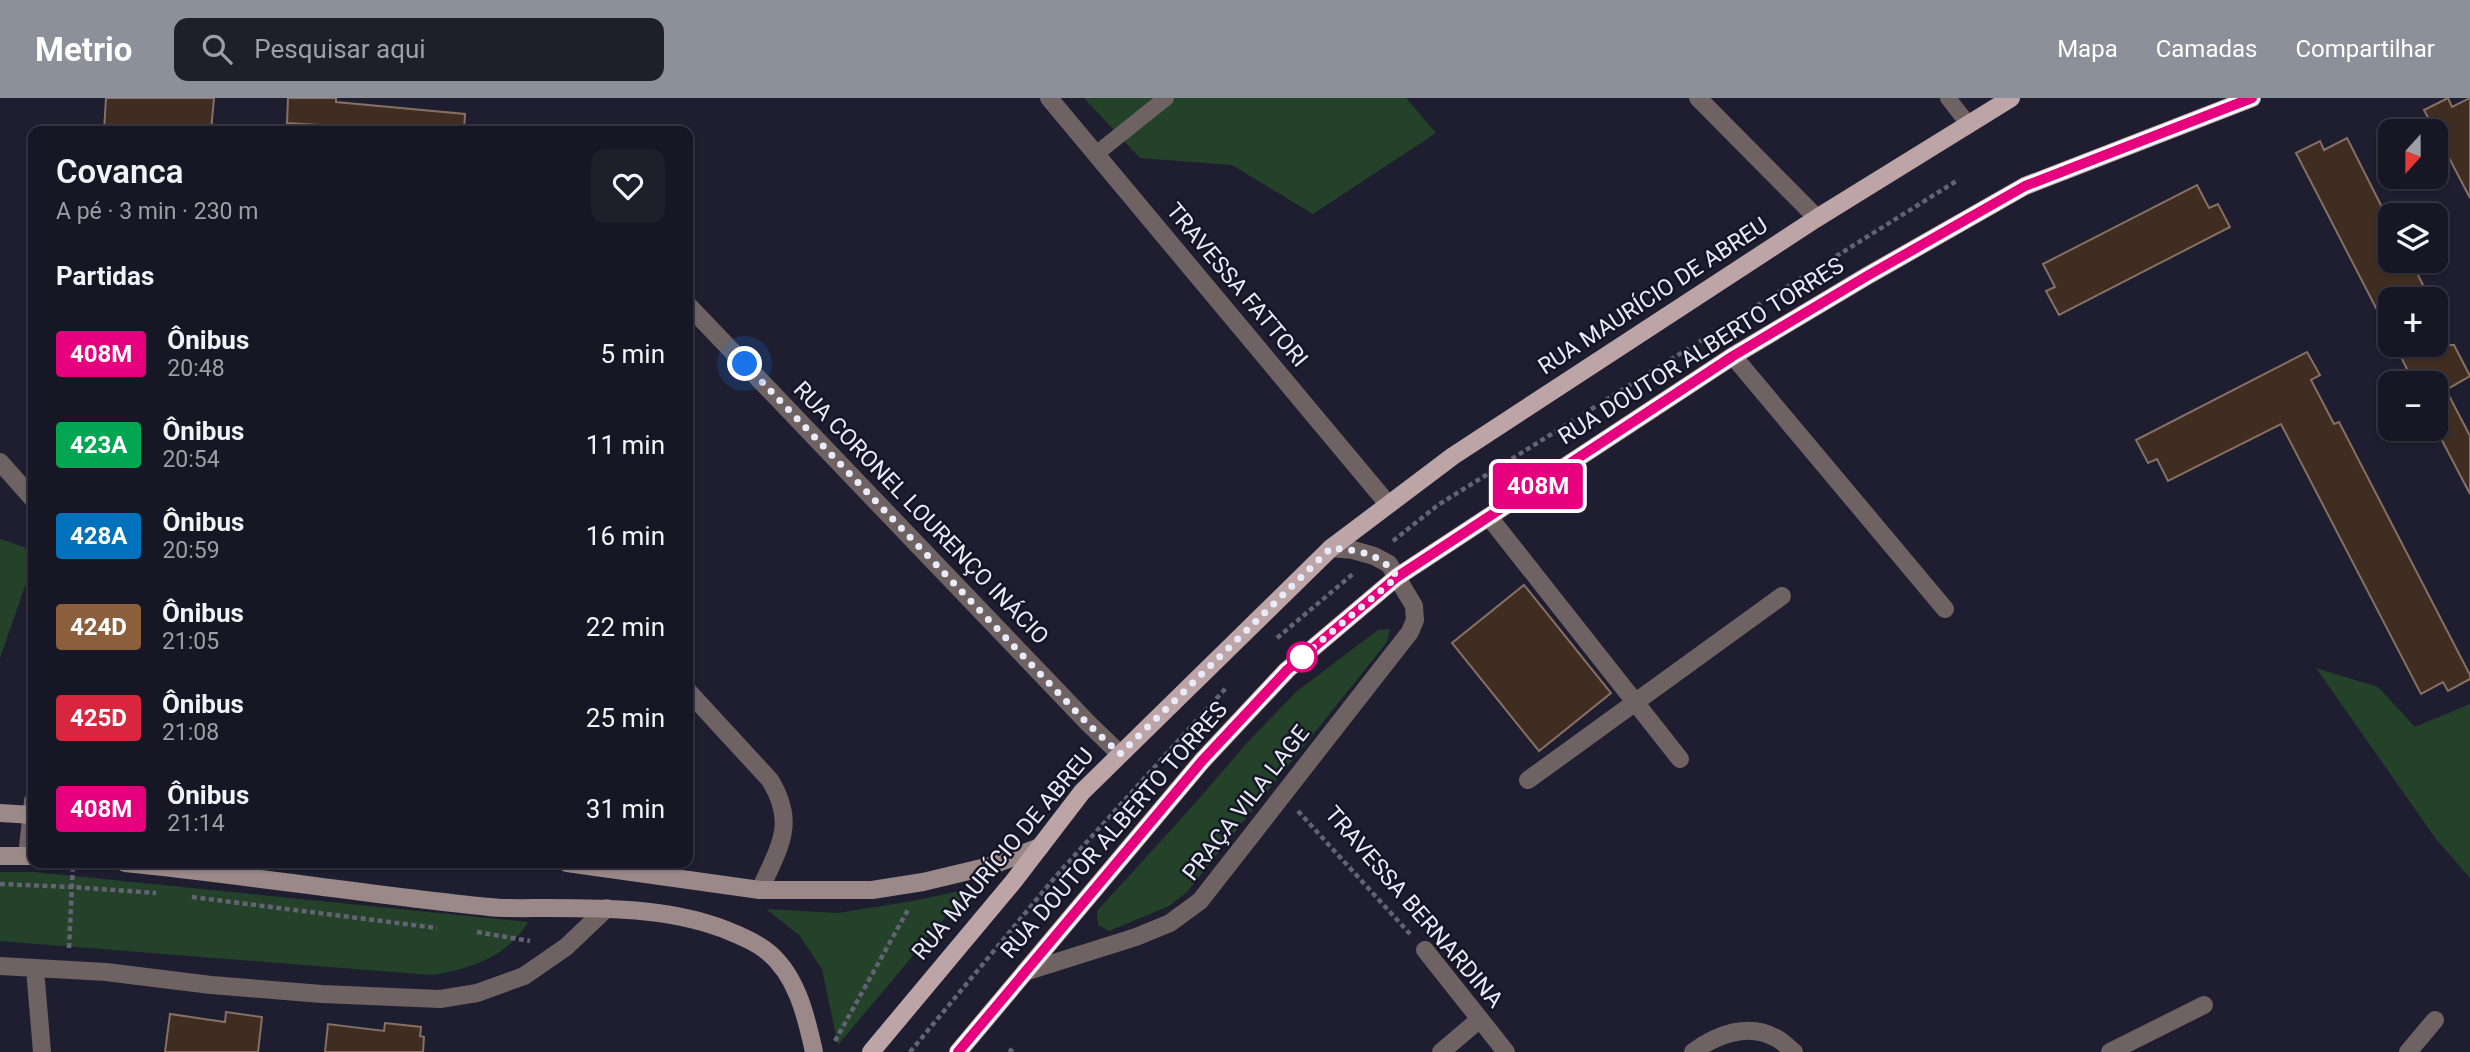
<!DOCTYPE html>
<html lang="pt">
<meta charset="utf-8">
<style>
:root{--surface:#161624;--page:#1f1f2c;--text:#f1f3f6;--muted:#9e9fa6;--line:#353541;--accent:#8c9099}
body{margin:0;font-family:Roboto,sans-serif;background:var(--page);color:var(--text);height:100vh;display:flex;flex-direction:column;font-size:26px;white-space:nowrap}
*{box-sizing:border-box;margin:0}
p{font-size:23px;color:var(--muted)}
.icon{flex:none;width:38px;height:38px;fill:none;stroke:currentColor;stroke-width:2;stroke-linecap:round;stroke-linejoin:round}
.map{position:relative;flex:1;overflow:hidden}
.details{position:absolute;left:28px;top:28px;width:665px;height:742px;display:flex;flex-direction:column;background:var(--surface);border-radius:14px;box-shadow:0 2px 5px #0004,0 0 0 2px var(--line)}
.details>*{flex:none}
.badge{padding:0 14px;border-radius:5px;font-size:24px;line-height:46px}
.needle{width:46px;rotate:201deg}
.fabs{position:absolute;left:2378px;top:21px;display:grid;gap:14px}
.fabs a{display:grid;place-items:center;width:70px;height:70px;border-radius:14px;background:var(--surface);box-shadow:0 2px 5px #0004,0 0 0 2px var(--line);font-size:35px}
.you{position:absolute;width:35px;height:35px;margin:-18px;border:5px solid #fff;border-radius:50%;background:#1a73e8;box-shadow:0 0 0 10px #1a73e833}
.map>.badge{position:absolute;translate:-50% -50%;box-shadow:0 0 0 4px #fff}
h2{padding:0 28px;font-size:26px;line-height:63px}
.round{display:grid;place-items:center;flex:none;width:74px;height:74px;border-radius:14px;background:var(--page)}
.overview{display:flex;align-items:center;justify-content:space-between;height:119px;padding:0 28px}
h1{font-size:33px;font-weight:600;line-height:52px}
ul{padding:0;list-style:none}
li{display:flex;align-items:center;gap:21px;height:91px;padding:0 28px}
li div{flex:1}
li b{display:block;font-size:26px}
li em{font-style:normal}
li .badge{min-width:77px;font-weight:700;text-align:center}
header{display:flex;align-items:center;gap:42px;box-sizing:border-box;height:98px;padding:0 35px;background:var(--accent);color:#fff}
header strong{font-size:33px}
nav{display:flex;gap:38px;margin-inline-start:auto;font-size:24px}
.search{width:490px;height:63px;background:var(--page);display:flex;align-items:center;gap:18px;box-sizing:border-box;padding:0 24px;border-radius:14px;color:var(--muted);font-size:26px}
.map>svg:first-child{display:block}
.green{fill:#24422a}
.building{fill:#3f2d21;stroke:#857063;stroke-width:2}
.lines{fill:none;stroke-linecap:round;stroke-linejoin:round}
.path{stroke:#636374;stroke-width:4.5;stroke-dasharray:5 3.5;stroke-linecap:butt}
.lane{stroke:#6e6263;stroke-width:16}
.street{stroke:#6e6263;stroke-width:18}
.secondary{stroke:#9b8889;stroke-width:18}
.primary{stroke:#bda5a7;stroke-width:18}
.line-casing{stroke:#fff;stroke-width:16}
.line{stroke:#e6007e;stroke-width:10}
.walk{stroke:#eaebf8;stroke-width:7;stroke-dasharray:0 12.6}
.stop-dot{fill:#fff;stroke:#e6007e;stroke-width:3.5}
.labels{text-anchor:middle;dominant-baseline:central;stroke-width:5;stroke-linejoin:round;paint-order:stroke}
.street-label{font-size:23px;fill:#eaebf8;stroke:#151526}
</style>
<header>
<strong>Metrio</strong>
<div class="search"><svg class="icon" aria-label="search" viewBox="0 0 24 24"><circle cx="10" cy="10" r="6"/><path d="M15 15l6 6"/></svg>Pesquisar aqui</div>
<nav><a>Mapa</a><a>Camadas</a><a>Compartilhar</a></nav>
</header>
<div class="map">
<svg width="2470" height="954" viewBox="0 0 2470 954">
<rect width="100%" height="100%" fill="#1e1e30"/>
<path class="green" d="M1084,0H1406L1436,35L1313,116L1232,67L1140,60Z
M0,441L33,452V465L0,560Z
M1390,531L1387,544L1187,794L1169,808L1109,833L1098,827L1097,813L1190,711L1246,646L1296,594L1378,532Z
M2316,570L2378,589L2415,629L2470,606V780L2436,741Z
M0,774H34L528,824C509,858 468,872 431,877L0,843Z
M969,791L838,947L822,871L799,837L766,811L838,815L913,803Z"/>
<path class="building" d="M106,0H214L211,33H104Z
M288,0H336V4L465,16L464,33H354V29L287,25Z
M2448,0L2452,9L2470,0V100L2424,12Z
M2347,40L2390,125V163H2411L2430,201H2390V237L2296,55L2320,43L2324,52Z
M2197,87L2209,110L2218,106L2230,129L2059,217L2046,193L2055,189L2043,166Z
M2395,247H2454L2470,278L2446,292L2470,338V396L2436,331V285H2414Z
M2307,254L2320,277L2311,282L2334,326L2339,324L2470,577V581L2448,593L2443,584L2421,596L2281,326L2168,383L2157,361L2148,365L2136,342Z
M1524,487L1611,595L1539,653L1452,545Z
M226,914L262,919L258,954H165L170,916L225,924Z
M385,925L421,929L420,938L424,939L423,954H325L328,926L384,933Z"/>
<g class="lines">
<path class="path" d="M1393,443L1438,407L1958,82
M1277,540L1354,475
M1298,713L1410,836
M0,786L72,789L156,795
M192,799L437,830
M477,834L530,843
M69,850L73,765
M835,943L909,810
M1009,951L1013,954
M910,954L1056,778L1226,590"/>
<path class="lane" d="M1948,0L1969,27
M1096,56L1166,0"/>
<path class="street" d="M1049,0L1388,406
M1698,0L1817,120
M688,207L1088,625L1120,656
M1733,258L1945,511
M0,364L33,401
M1489,419L1680,661
M688,593L770,682C797,726 779,749 760,792
M1528,682L1782,498
M27,758L33,703
M1425,852L1506,954
M0,868L106,874L211,887L322,896L440,901L477,895L524,878L566,849L607,810
M35,871L42,954
M1025,874L1136,839L1170,825L1200,803L1410,534L1415,522L1414,508L1389,466L1374,458L1353,452L1331,450
M1441,954L1480,921
M1693,954C1716,937 1748,924 1776,940C1783,943 1788,950 1794,954
M2110,954L2204,907
M2408,954L2435,922"/>
<path class="secondary" d="M0,715L33,717
M0,758H33
M125,765C247,777 368,797 489,809C509,811 529,810 548,810C606,810 666,810 721,830C736,836 752,842 764,851C796,874 806,917 814,954
M567,765L760,792H872L923,784L990,768L1040,749"/>
<path class="primary" d="M871,954L1013,784L1082,694L1331,450L1453,358L1817,120L2011,0
M958,954L1202,663L1287,572L1397,479L1733,258L1867,178L2025,88L2252,0"/>
</g>
<g class="lines">
<g class="line-casing">
<path id="line" d="M958,954L1202,663L1287,572L1397,479L1733,258L1867,178L2025,88L2252,0"/>
</g>
<use href="#line" class="line"/>
<path class="walk" d="M745,266L1087,625L1120,656L1331,450C1357,452 1382,455 1397,479L1302,559"/>
</g>
<circle class="stop-dot" cx="1302" cy="559" r="14"/>
<g class="labels">
<g class="street-label">
<text transform="translate(1237 187) rotate(50)">TRAVESSA FATTORI</text>
<text transform="translate(1653 198) rotate(-33)">RUA MAURÍCIO DE ABREU</text>
<text transform="translate(1701 253) rotate(-32)">RUA DOUTOR ALBERTO TORRES</text>
<text transform="translate(921 415) rotate(46)">RUA CORONEL LOURENÇO INÁCIO</text>
<text transform="translate(1246 705) rotate(-52)">PRAÇA VILA LAGE</text>
<text transform="translate(1114 732) rotate(-49)">RUA DOUTOR ALBERTO TORRES</text>
<text transform="translate(1003 756) rotate(-50)">RUA MAURÍCIO DE ABREU</text>
<text transform="translate(1414 809) rotate(49)">TRAVESSA BERNARDINA</text>
</g>
</g>
</svg>
<div class="fabs">
<a><svg class="needle" viewBox="-14 -14 28 28"><path d="M0-13l5 13h-10z" fill="#e53935"/><path d="M0 13l5-13h-10z" fill="#9e9fa6"/></svg></a>
<a><svg class="icon" aria-label="layers" viewBox="0 0 24 24"><path d="M12 4l9 5-9 5-9-5zM3 14l9 5 9-5"/></svg></a>
<a>+</a>
<a>−</a>
</div>
<div class="you" style="left:745px;top:266px"></div>
<b class="badge" style="left:1538px;top:388px;background:#e6007e;color:#fff">408M</b>
<section class="details">
<div class="overview"><div><h1>Covanca</h1><p>A pé · 3 min · 230 m</p></div><a class="round"><svg class="icon" aria-label="heart" viewBox="0 0 24 24"><path d="M12 20l-8-8c-3-5 5-10 8-4 3-6 11-1 8 4z"/></svg></a></div>
<h2>Partidas</h2>
<ul>
<li><span class="badge" style="background:#e6007e;color:#fff">408M</span><div><b>Ônibus</b><p>20:48</p></div><em>5 min</em></li>
<li><span class="badge" style="background:#00a651;color:#fff">423A</span><div><b>Ônibus</b><p>20:54</p></div><em>11 min</em></li>
<li><span class="badge" style="background:#0072bc;color:#fff">428A</span><div><b>Ônibus</b><p>20:59</p></div><em>16 min</em></li>
<li><span class="badge" style="background:#8b5e3c;color:#fff">424D</span><div><b>Ônibus</b><p>21:05</p></div><em>22 min</em></li>
<li><span class="badge" style="background:#d7263d;color:#fff">425D</span><div><b>Ônibus</b><p>21:08</p></div><em>25 min</em></li>
<li><span class="badge" style="background:#e6007e;color:#fff">408M</span><div><b>Ônibus</b><p>21:14</p></div><em>31 min</em></li>
</ul>
</section>
</div>
